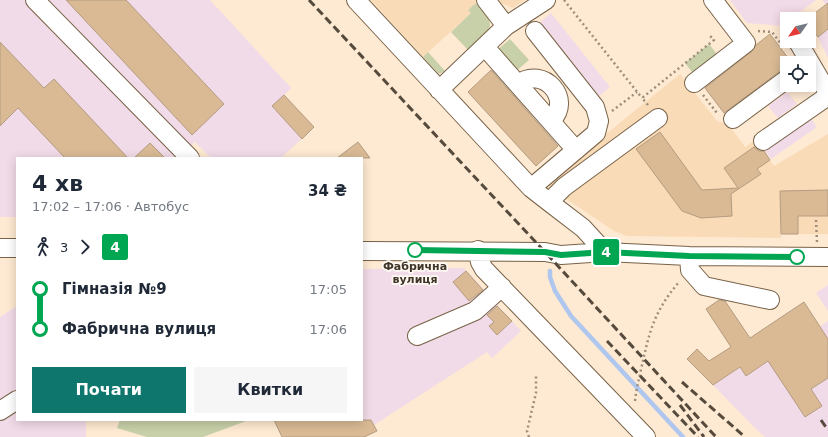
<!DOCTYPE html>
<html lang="uk">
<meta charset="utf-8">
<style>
:root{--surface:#fff;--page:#f6f6f7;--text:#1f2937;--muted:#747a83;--accent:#0f766e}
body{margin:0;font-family:"DejaVu Sans",sans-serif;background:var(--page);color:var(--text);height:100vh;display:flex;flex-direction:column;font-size:15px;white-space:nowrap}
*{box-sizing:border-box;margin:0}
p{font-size:13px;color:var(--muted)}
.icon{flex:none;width:22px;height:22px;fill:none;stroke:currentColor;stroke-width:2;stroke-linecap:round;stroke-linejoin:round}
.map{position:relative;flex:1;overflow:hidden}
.sheet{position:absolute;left:16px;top:157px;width:347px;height:264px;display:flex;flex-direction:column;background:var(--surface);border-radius:0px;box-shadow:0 2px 10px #0003}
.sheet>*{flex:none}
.badge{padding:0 8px;border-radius:3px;font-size:14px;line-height:26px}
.needle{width:26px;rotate:236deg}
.controls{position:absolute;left:780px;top:12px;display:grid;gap:8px}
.controls a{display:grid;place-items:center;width:36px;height:36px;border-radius:0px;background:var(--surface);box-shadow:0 2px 10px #0003;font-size:20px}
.map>.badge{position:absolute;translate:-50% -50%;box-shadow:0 0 0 2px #fff}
.legs{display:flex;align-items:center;gap:6px;height:44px;padding:0 16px;font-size:13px}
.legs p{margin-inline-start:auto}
.overview{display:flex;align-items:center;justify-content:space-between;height:68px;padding:0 16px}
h1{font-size:22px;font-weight:800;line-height:30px}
.cta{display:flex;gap:8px;margin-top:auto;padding:8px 16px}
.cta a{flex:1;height:46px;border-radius:0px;background:var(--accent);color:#fff;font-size:16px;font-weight:800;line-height:46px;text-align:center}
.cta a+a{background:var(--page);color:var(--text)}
ul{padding:0 16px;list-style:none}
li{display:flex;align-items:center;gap:14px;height:40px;font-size:15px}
li i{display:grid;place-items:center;width:6px;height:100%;margin:0 5px;background:currentColor}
li i::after{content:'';width:10px;height:10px;margin:-5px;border:3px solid;border-radius:50%;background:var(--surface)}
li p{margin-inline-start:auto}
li:first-child i{background:linear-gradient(#0000 50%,currentColor 0)}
li:last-child i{background:linear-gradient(currentColor 50%,#0000 0)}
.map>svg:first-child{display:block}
.built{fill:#fadbb8}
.industrial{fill:#f2dbe8}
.green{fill:#c7d0a8}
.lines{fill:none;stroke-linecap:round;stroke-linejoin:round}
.stream{stroke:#afc7ee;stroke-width:4.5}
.building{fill:#d9ba95;stroke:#b49c80}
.minor-casing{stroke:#786248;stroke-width:20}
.path{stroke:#9d8e7c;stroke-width:2.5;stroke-dasharray:2 3;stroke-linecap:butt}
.minor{stroke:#fff;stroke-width:18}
.rail{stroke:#554a3c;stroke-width:3;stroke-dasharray:8 4;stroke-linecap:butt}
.line-1-casing{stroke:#fff;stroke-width:9}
.line-1{stroke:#00a651;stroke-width:6}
.stop-1-dot{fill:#fff;stroke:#00a651;stroke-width:2}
.labels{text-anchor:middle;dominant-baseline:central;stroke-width:3.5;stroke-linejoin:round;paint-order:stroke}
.stop-label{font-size:11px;font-weight:bold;fill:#3e3428;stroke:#fef9f3}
</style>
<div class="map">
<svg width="828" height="437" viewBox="0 0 828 437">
<rect width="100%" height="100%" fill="#fee9d2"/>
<path class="built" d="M371,0H479L468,10L471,13L423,57Z
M499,0H525L513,8L501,3Z
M680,74L717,121L728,124L745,147L756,139L774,166L828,134V234H781V238L627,236L614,231L547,186V182Z"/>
<path class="industrial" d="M0,0H210L291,88L284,95L314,127L281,158H211L195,142L178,158H17V217H0Z
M730,0H816L791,19H787V22L782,26L747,23Z
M822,0H828V58L809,19H807L826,5Z
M551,13L610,87L599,96L540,22Z
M787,92L797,104L778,118L768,106Z
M810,117L817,127L771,159L764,149Z
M464,268L521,331L492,358L487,352L374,425L362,420V269Z
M828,285V311L816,293Z
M17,306V420H86V437H0V317Z
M828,321V437H765L756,429L713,385L740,367L746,376Z"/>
<path class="green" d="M476,3L489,19L490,25L489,31L468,50L451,32L471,13L468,10Z
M510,39L529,60L514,73L495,52Z
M709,44L720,58L696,77L685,63Z
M428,52L445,71L439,74L423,57Z
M120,420H245L246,421L203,437H147L117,428Z"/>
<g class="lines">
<path class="stream" d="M550,271V277L555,291L571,316L683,437"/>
</g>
<path class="building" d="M66,0H126L224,104L192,135Z
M828,3V29L818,37L809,25V19H807Z
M770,34L791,62L787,63V66L724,113L705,88L752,51L756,45Z
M0,42L44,88L54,79L128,158H65L18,108L0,126Z
M491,70L558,146L536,166L468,92Z
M284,95L314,127L302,139L272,106Z
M660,132L702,190L738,188L724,168L754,147L759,151H764L770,160L757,169L761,174L731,194L732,216L701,218L682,211L636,149Z
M358,142L370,158H337Z
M150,143L165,158H134Z
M828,190V216H798V234H781L780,191Z
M466,271L483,290L469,301L453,282Z
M719,300L725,301L750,338L804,302L828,339V378L811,389L822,406L805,417L768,361L746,376L740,367L713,385L687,359L697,349L709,361L731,347L706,309Z
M497,306L512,321L497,335L489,326L494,322L487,315Z
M274,420H371L377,431L364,437H282Z"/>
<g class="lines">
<g class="minor-casing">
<path id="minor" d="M35,0L190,158
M356,0L531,188L549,202L583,228L605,252
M486,0L506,26
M798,42L828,93
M485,47L576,150
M694,83L746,43L713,0
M518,84C543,65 574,99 551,121
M439,90L506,26L546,0
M733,119L787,79
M763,141L828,96
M531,188L596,133L599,121L595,107L535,31
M549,202L564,187L658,118
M0,248H17
M478,250L480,262L484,269L646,437
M362,251L545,252L561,255L605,252L689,256L828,257
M689,256L690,270L704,286L770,300
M417,336L475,311L502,287
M0,411L17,400"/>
</g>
<path class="path" d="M564,0L642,98
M758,31L772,32L781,44
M703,95L717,113
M648,105L642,98L714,40L710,36
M612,111L637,92
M816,220L817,242
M635,401C636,391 638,383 640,374C649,334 652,314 679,282
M529,437L527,431L536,393V376"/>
<use href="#minor" class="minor"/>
<path class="rail" d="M309,0L545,252L716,437
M607,341L698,437
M682,382L745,437
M680,405L704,437
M821,420L828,430"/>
</g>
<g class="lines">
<g class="line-1-casing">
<path id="line-1" d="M415,250L545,252L561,255L605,252L689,256L797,257"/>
</g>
<use href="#line-1" class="line-1"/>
</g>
<g class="stop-1-dot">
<circle cx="415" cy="250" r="7"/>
<circle cx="797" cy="257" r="7"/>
</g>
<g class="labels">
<g class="stop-label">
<text x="415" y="266">Фабрична<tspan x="415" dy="13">вулиця</tspan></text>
</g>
</g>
</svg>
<div class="controls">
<a><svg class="needle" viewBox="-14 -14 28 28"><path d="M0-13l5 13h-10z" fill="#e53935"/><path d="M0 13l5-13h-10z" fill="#747a83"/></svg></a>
<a><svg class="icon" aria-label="locate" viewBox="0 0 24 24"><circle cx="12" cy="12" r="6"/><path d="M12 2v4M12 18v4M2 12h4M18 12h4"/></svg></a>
</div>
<b class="badge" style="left:606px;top:252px;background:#00a651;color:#fff">4</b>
<section class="sheet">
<div class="overview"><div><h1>4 хв</h1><p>17:02 – 17:06 · Автобус</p></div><b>34 ₴</b></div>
<div class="legs"><svg class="icon" aria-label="walk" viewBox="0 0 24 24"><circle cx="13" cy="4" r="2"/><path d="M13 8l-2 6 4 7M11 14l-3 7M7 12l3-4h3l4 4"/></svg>3<svg class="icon" aria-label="forward" viewBox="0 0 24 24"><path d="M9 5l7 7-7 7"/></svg><b class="badge" style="background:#00a651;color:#fff">4</b></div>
<ul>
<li><i style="color:#00a651"></i><b>Гімназія №9</b><p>17:05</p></li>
<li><i style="color:#00a651"></i><b>Фабрична вулиця</b><p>17:06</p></li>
</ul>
<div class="cta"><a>Почати</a><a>Квитки</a></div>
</section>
</div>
